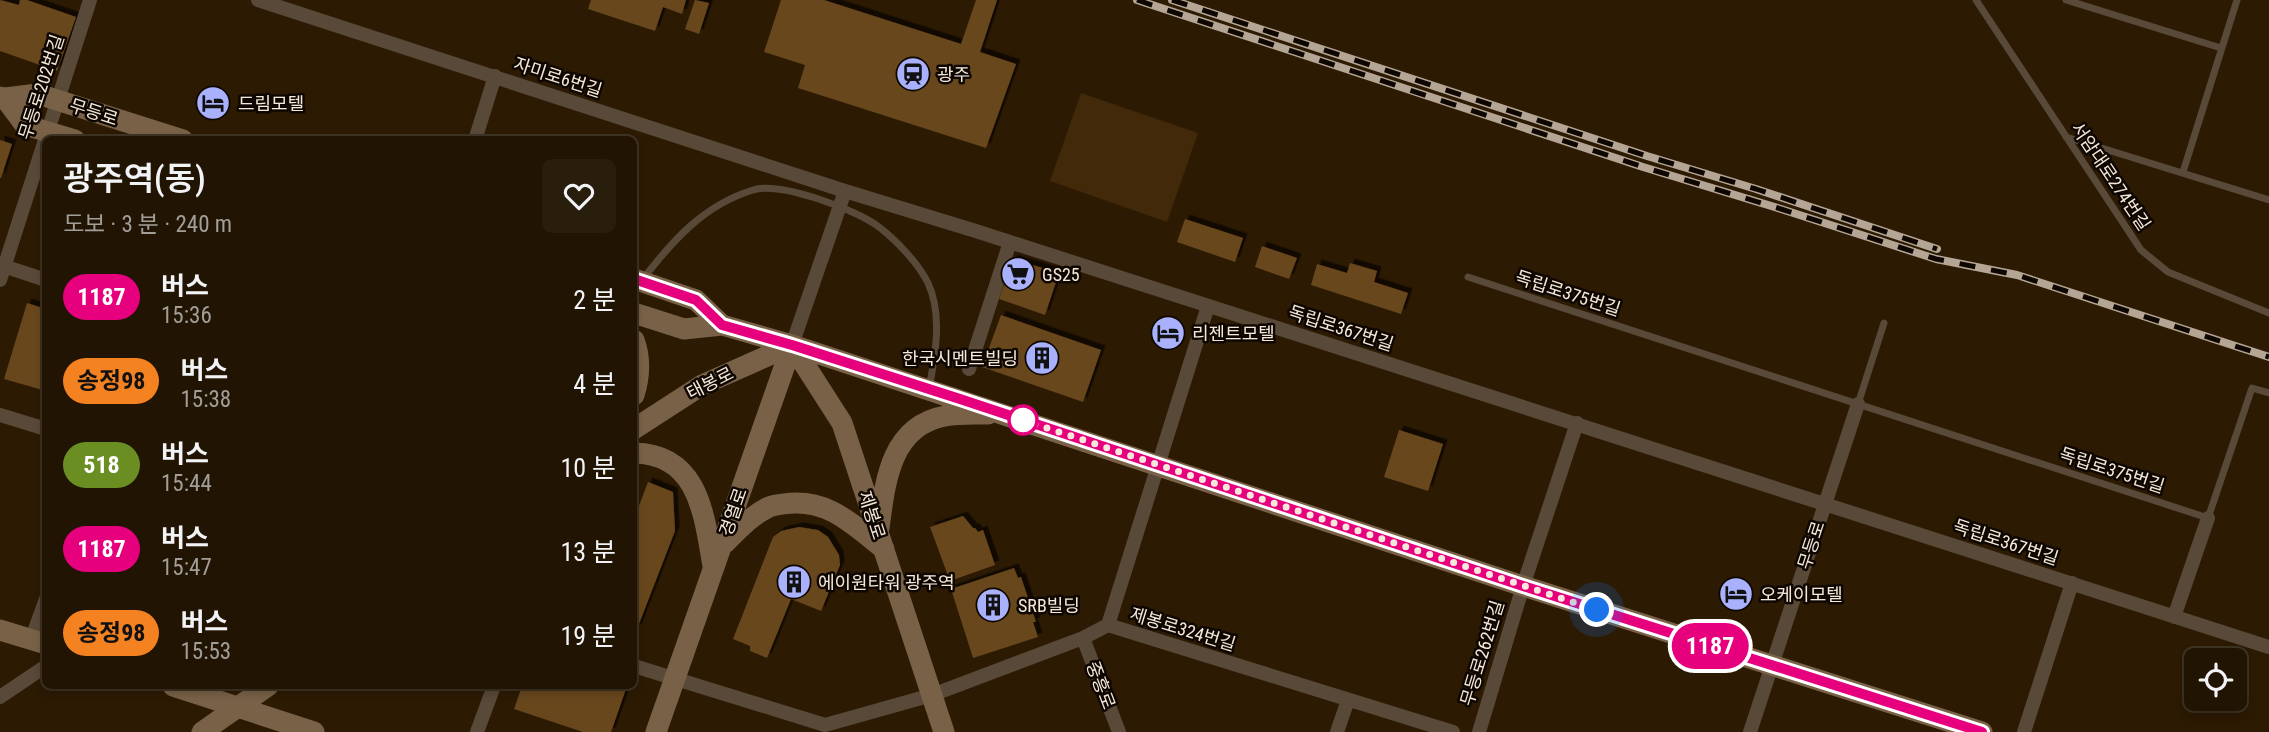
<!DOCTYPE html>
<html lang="ko">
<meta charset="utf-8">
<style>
:root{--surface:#211402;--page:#291d0c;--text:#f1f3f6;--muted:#a29e99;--line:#3e3324}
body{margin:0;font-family:"Roboto Condensed","Noto Sans KR",sans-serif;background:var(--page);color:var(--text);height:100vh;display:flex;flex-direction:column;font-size:26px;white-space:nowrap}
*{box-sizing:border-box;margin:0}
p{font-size:23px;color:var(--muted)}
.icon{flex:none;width:38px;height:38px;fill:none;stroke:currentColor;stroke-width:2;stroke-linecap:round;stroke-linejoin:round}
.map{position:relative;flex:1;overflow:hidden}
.drawer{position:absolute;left:42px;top:136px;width:595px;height:553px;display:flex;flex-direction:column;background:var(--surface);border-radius:10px;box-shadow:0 4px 10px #0003,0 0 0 2px var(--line)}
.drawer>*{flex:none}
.badge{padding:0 14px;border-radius:23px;font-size:24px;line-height:46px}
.tools{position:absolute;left:2184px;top:648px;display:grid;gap:14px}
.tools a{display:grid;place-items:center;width:63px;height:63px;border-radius:10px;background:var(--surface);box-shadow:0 4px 10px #0003,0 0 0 2px var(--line);font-size:35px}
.you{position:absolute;width:35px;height:35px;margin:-18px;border:5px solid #fff;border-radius:50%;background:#1a73e8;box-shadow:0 0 0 10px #1a73e833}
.map>.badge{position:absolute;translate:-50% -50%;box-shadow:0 0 0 4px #fff}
.round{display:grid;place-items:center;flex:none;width:74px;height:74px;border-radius:10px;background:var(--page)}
.summary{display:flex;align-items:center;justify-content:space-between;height:119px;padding:0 21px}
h1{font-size:33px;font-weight:600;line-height:52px}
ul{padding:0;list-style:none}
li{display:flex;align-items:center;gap:21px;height:84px;padding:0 21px}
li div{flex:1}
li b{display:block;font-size:26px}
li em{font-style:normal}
li .badge{min-width:77px;font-weight:700;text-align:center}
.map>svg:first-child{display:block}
.green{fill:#412909}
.building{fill:#67471e;filter:url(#shadow)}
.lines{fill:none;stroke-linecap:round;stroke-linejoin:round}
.lane{stroke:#584939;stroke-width:7}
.street{stroke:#584939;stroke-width:14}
.secondary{stroke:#786147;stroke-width:21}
.rail-casing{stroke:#b4a594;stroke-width:8}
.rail{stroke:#0e0701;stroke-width:5;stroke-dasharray:16;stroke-linecap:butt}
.line-casing{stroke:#fff;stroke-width:16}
.line{stroke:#e6007e;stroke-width:10}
.walk{stroke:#f5e8da;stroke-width:7;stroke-dasharray:0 12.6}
.stop-dot{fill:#fff;stroke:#e6007e;stroke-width:3.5}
.labels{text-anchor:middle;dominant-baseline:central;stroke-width:5;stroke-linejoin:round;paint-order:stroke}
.poi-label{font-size:18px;fill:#f5e8da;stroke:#0e0701;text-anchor:start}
.street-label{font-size:18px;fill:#f5e8da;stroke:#0e0701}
</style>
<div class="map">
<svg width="2269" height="732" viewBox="0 0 2269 732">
<defs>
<filter id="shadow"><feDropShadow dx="4.5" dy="-4.5" stdDeviation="0" flood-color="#0009"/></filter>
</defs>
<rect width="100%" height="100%" fill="#2c1a03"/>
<path class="green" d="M1081,93L1198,133L1167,222L1050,181Z"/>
<path class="building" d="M0,0L19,5L20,0H27L76,17L57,71L0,51Z
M591,0H686L682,14L663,7L655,31L588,9Z
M695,0L709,3L699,34L685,29Z
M781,0H824L961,44L976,0H997L980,52L1016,64L986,148L798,88L805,65L764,52Z
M0,140L12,144L1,178H0Z
M1185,219L1243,238L1235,262L1177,242Z
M1262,246L1297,258L1289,279L1255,267Z
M1013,259L1059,273L1045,315L999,299Z
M1350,263L1377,271L1374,282L1408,293L1401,314L1311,285L1317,264L1347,273Z
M27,303L46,309V391L4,379Z
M1001,315L1101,350L1083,402L982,367Z
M1399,430L1443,444L1428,491L1384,477Z
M648,482L673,492L675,531L637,629L634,628V519Z
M963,516L973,528H975L978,532L983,530L995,565L950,581L930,527Z
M799,527L818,530L828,537L839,555L840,565L821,611L791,599L767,658L750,651V646L733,639L773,537L781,531Z
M1014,568L1018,578L1021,577L1036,622H1033L1038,637L973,658L951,589Z
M522,686H627L611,732H583L514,709Z"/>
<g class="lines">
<path class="lane" d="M1976,0L2141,250L2168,272L2269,313
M2066,0L2221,48
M2066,137L2269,200
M2183,172L2237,0
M1468,277L2208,518L2252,388L2269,393
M643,279C673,240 704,205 753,190C780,181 857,210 879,227C897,241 918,263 928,283C943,315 935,356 929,389
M1858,404L1884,323"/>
<path class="street" d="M258,0L845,191L979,232L2269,647
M475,140L495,76
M0,265L46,280
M0,280L90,0
M792,345L845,191
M969,369L1010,242
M0,415L46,429
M2174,617L2208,518
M1108,625L1208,306
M1083,638L1119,732
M31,640L46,599
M634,666L825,725
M0,697L46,666
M825,725L932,695L1083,638L1108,625L1453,732
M477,732L494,686
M1337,732L1348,700
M1479,732L1523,586L1577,423
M1750,732L1858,404
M2024,732L2072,583"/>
<path class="secondary" d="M0,97L5,98L38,94L183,140
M5,98L25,125L75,140
M634,279L696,300L722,325
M634,313L684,329L722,325L792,345L1523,586L1982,732
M634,340C641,359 640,376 634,395
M792,345L842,423L944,732
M634,429L702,385L792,345
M634,453C699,454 704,515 713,566
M879,528C885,483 890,426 945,416C959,413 974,414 988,414
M725,543C738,530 751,516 767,508C772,505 778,505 783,504C827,497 852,524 884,549
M0,630L46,644
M173,686L314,732
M202,732L268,686
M656,732L792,345"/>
<g class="rail-casing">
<path id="rail" d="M1137,0L1643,167L1781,209L1936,259L2017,275L2269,357
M1172,0L1647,156L1756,189L1937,249"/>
</g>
<use href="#rail" class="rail"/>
</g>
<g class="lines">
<g class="line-casing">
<path id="line" d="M634,279L696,300L722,325L792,345L960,399L1523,586L1982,732"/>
</g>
<use href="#line" class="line"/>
<path class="walk" d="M1023,420L1597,610"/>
</g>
<defs>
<g id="station-disc" transform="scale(1.75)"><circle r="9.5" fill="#a9b0fc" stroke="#0e0701"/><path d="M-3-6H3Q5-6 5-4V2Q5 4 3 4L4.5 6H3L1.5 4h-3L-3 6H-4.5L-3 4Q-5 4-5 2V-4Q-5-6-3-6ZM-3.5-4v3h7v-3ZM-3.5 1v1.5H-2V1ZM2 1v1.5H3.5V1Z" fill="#111"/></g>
<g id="hotel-disc" transform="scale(1.75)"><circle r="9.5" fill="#a9b0fc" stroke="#0e0701"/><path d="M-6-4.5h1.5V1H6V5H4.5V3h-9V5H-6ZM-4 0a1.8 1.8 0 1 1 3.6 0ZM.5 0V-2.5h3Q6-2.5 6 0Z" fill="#111"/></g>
<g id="supermarket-disc" transform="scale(1.75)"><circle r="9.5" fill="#a9b0fc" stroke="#0e0701"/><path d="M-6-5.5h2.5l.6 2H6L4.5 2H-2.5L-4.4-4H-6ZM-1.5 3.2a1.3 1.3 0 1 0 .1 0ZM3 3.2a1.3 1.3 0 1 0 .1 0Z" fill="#111"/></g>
<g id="building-disc" transform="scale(1.75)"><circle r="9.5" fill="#a9b0fc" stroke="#0e0701"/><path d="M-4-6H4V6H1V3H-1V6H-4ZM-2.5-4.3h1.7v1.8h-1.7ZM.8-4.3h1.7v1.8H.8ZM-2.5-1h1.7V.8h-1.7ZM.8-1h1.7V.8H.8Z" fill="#111"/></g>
</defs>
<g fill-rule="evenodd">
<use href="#station-disc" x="913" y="74"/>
<use href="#hotel-disc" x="213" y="103"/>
<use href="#supermarket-disc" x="1018" y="274"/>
<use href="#hotel-disc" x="1168" y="333"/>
<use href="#building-disc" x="1042" y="358"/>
<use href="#building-disc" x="794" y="582"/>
<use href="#hotel-disc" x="1736" y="594"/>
<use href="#building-disc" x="993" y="605"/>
</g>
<circle class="stop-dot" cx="1023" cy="420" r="14"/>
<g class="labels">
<g class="poi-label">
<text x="937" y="74">광주</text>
<text x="238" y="103">드림모텔</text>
<text x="1042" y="274">GS25</text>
<text x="1192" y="333">리젠트모텔</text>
<text x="1018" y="358" text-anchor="end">한국시멘트빌딩</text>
<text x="818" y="582">에이원타워 광주역</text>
<text x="1760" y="594">오케이모텔</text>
<text x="1018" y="605">SRB빌딩</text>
</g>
<g class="street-label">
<text transform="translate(558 77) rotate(18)">자미로6번길</text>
<text transform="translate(41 87) rotate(-72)">무등로202번길</text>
<text transform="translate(94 112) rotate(18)">무등로</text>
<text transform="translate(2111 176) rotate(56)">서암대로274번길</text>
<text transform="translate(1568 293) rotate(18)">독립로375번길</text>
<text transform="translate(1341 328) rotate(18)">독립로367번길</text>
<text transform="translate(710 383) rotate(-27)">태봉로</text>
<text transform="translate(2112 470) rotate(18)">독립로375번길</text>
<text transform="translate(733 512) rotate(-71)">경열로</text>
<text transform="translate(872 515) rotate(72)">제봉로</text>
<text transform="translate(2006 542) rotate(18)">독립로367번길</text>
<text transform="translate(1811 545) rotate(-72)">무등로</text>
<text transform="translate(1183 629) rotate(17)">제봉로324번길</text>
<text transform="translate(1482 653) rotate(-73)">무등로262번길</text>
<text transform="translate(1101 685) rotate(69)">중흥로</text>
</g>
</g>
</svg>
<div class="tools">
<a><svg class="icon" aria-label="locate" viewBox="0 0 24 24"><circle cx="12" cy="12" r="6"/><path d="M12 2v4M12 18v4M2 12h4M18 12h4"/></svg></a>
</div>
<div class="you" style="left:1597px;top:610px"></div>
<b class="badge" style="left:1710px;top:646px;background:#e6007e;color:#fff">1187</b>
<section class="drawer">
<div class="summary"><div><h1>광주역(동)</h1><p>도보 · 3 분 · 240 m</p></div><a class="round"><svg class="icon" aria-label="heart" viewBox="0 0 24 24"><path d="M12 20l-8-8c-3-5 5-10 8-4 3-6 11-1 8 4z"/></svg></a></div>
<ul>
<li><span class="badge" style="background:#e6007e;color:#fff">1187</span><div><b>버스</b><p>15:36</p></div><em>2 분</em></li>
<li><span class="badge" style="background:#f58220;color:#111">송정98</span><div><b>버스</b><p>15:38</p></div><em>4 분</em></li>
<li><span class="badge" style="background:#6b8e23;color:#fff">518</span><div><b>버스</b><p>15:44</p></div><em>10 분</em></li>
<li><span class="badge" style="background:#e6007e;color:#fff">1187</span><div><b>버스</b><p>15:47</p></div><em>13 분</em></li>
<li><span class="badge" style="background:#f58220;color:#111">송정98</span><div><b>버스</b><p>15:53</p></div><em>19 분</em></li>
</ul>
</section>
</div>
